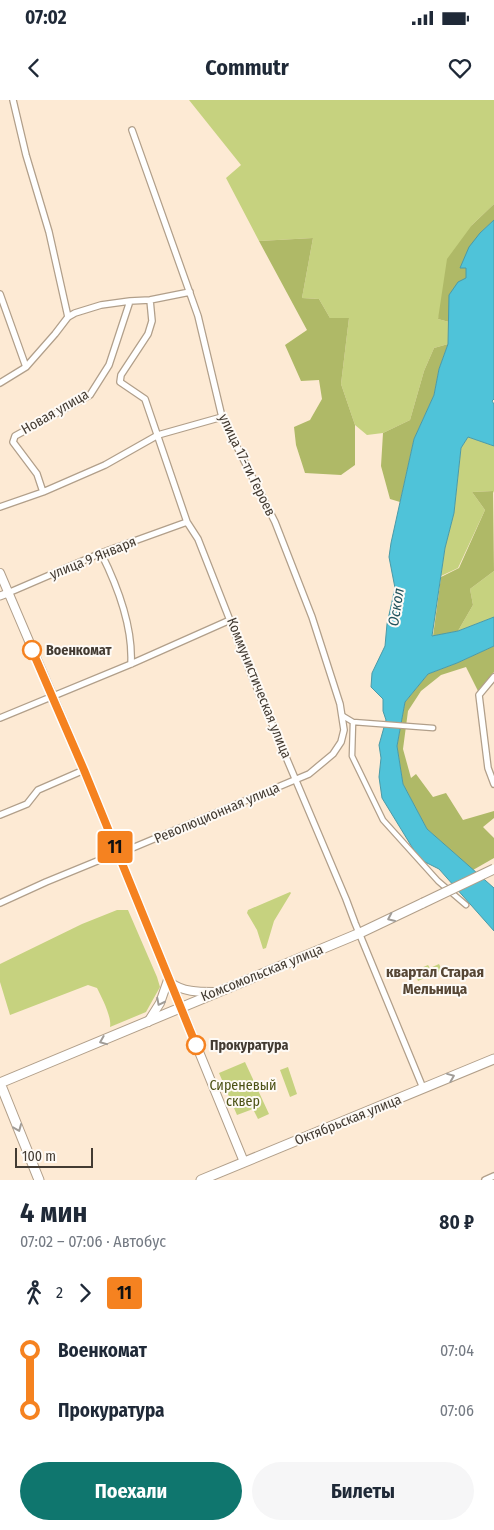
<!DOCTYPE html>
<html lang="ru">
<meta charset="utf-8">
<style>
:root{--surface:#fff;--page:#f6f6f7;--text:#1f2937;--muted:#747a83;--accent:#0f766e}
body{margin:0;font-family:"Fira Sans Condensed",sans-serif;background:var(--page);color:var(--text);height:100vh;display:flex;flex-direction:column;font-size:19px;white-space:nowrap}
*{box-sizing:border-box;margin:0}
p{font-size:16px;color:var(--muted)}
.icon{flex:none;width:28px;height:28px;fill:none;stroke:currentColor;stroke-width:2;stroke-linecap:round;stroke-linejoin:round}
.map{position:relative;height:1080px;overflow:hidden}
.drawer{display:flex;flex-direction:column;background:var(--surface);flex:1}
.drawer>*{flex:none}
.badge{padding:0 10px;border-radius:4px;font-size:18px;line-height:32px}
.scale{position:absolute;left:15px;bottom:12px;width:78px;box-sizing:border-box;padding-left:5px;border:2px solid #433b32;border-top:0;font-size:14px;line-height:18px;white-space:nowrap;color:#433b32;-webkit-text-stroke:4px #fefaf5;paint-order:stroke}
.map>.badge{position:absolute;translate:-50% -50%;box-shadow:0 0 0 2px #fff}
.legs{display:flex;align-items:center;gap:8px;height:55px;padding:0 20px;font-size:16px}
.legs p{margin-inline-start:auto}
.summary{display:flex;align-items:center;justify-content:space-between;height:85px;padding:0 20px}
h1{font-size:28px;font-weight:700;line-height:38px}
.action{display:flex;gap:10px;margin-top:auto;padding:10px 20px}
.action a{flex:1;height:58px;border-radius:30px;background:var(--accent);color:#fff;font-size:20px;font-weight:700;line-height:58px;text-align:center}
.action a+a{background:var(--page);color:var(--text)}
ul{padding:0 20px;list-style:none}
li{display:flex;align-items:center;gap:18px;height:60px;font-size:19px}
li i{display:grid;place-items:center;width:8px;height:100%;margin:0 6px;background:currentColor}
li i::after{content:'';width:12px;height:12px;margin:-6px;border:4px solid;border-radius:50%;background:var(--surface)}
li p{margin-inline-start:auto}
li:first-child i{background:linear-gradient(#0000 50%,currentColor 0)}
li:last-child i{background:linear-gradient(currentColor 50%,#0000 0)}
.status{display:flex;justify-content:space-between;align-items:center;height:35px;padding:0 25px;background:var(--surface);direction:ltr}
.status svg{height:14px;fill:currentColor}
header{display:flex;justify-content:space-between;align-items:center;height:65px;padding:0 20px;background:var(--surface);font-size:22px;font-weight:700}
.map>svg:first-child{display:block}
.green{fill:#c6d27f}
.forest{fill:#afb967}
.water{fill:#4fc3d9;stroke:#4b9aa7}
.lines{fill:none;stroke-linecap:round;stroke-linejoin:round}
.pedestrian-casing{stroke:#b19f8a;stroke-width:7}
.minor-casing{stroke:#b19f8a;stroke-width:8}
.tertiary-casing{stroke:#b19f8a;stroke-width:9}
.secondary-casing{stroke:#b19f8a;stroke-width:10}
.primary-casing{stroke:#b19f8a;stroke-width:11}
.pedestrian{stroke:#fff;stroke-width:4.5}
.minor{stroke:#fff;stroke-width:5.5}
.tertiary{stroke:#fff;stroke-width:7}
.secondary{stroke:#fff;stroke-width:8}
.primary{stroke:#fff;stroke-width:9}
.primary-bridge-casing{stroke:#b19f8a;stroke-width:11;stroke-linecap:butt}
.primary-bridge{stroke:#fff;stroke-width:9}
.oneway{stroke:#a19d98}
.line-1-casing{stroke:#fff;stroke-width:11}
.line-1{stroke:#f58220;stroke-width:8}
.stop-1-dot{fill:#fff;stroke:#f58220;stroke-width:2.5}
.labels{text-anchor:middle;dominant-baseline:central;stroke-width:4;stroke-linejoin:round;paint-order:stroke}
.street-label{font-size:14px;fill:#433b32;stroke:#fefaf5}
.stop-label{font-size:14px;font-weight:bold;fill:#433b32;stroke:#fefaf5;text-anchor:start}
.park-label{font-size:14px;fill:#4b5114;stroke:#fefaf5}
.water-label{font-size:15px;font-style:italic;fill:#20525b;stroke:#fefaf5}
.neighbourhood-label{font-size:15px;font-weight:bold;fill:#564634;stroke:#fefaf5}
</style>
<div class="status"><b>07:02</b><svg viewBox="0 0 49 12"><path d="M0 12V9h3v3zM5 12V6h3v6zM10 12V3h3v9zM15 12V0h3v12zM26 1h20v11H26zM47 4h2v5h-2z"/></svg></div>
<header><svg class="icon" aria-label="back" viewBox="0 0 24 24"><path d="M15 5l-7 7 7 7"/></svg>Commutr<svg class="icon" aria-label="heart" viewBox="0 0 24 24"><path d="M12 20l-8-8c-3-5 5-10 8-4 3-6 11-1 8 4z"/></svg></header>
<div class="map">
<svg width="494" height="1080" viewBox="0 0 494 1080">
<rect width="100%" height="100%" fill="#fdead4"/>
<path class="green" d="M189,0H494V104L472,125L438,219L449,222L448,244L434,248L424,271L410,320L383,333L367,335L355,325L341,284L349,218H330L319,199L302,198L313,138L259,141L226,78L241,65Z
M468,337L494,346V393L493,391L472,392L485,410L458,468L441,476L445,448L454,413L461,348Z
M494,471V517L458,531L473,505L470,489Z
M290,792L291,793L274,821L266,848L263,849L257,830L247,813L248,810Z
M117,810H128L157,877L160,887L146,912L110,927C112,917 102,898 97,888L88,885L10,915L0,882V864L82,824Z
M439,864L442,870L418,881L414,871L428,865L430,868Z
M245,962L269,1014L258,1019L253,1009L237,1015L219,973Z
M288,967L297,994L290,997L280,970Z"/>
<path class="forest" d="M494,104V120L480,133L461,168H466V178L449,195V222L438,219L447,159L472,125Z
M313,138L302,198L319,199L330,218H349L341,284L355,325V365L341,375L305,373L296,345L294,327L310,320L322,299L319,280L301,281L285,245L307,230L259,141Z
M448,244L439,269L434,295L414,339L400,402L390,399L381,366L383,333L410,320L424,271L434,248Z
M493,391L494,471L470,489L473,505L458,531L433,536L441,477L459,468L485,410L472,392Z
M494,546V572L478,591L466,567L441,575L421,591L408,611L403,649L411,678L416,674L433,697L446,693L463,720L494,711V718L483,727L494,738V758L473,770L427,729L403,684L397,646L405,602L428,574L457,563Z"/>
<path class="water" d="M494,120V299L492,301L494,304V346L468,337L461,348L454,413L445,448L432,536L458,531L494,517V546L457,563L428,574L405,602L397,646L403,684L427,729L494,788V831L439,769L423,761L415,752L382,698L379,677L381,658L379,645L386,620L383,611V599L371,587L372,573L385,546L387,524L395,488L389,457L391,443L414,339L434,295L439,269L448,244L449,195L458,182L466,178V168H460L469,147L480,133Z"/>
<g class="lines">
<g class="pedestrian-casing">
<path id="pedestrian" d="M343,616L353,622L352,656L383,720L438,781L466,805
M353,622L433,628"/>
</g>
<g class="minor-casing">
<path id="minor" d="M13,0L26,55L49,132L68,217
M0,194L26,267
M150,200L152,221L148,234L121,275L120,282L145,299L187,422L198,439L253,579L346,799L355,823L423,988
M0,283L26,267L55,234L68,217L75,213L101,205L130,201L150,200L190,192
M43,392L37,374L13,342L15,336L90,295L109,265L130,201
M0,407L43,392L105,365L158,335L222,317
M101,453C118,487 133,527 131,564
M8,493L101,453L187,422
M494,577L479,595L488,668L494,684
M0,618L131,564L230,520
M0,715L27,704L38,690L84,670
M0,803L46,782L107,757L118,754L309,674L333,654L341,642L344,630L340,604L312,517L275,422L222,317L198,216L132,30
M485,1080L494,1076"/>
</g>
<g class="tertiary-casing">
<path id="tertiary" d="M0,496L8,493"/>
</g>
<g class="secondary-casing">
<path id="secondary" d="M0,473L84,670L244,1062
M170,882C182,892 199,892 214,892
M148,922L160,903L168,880"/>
</g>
<g class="primary-casing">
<path id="primary" d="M0,983L360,833L423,803
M0,983L39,1080
M201,1080L494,959"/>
</g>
<use href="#pedestrian" class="pedestrian"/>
<use href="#minor" class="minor"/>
<use href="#tertiary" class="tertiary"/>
<use href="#secondary" class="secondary"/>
<use href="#primary" class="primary"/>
<g class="primary-bridge-casing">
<path id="primary-bridge" d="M423,803L494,769"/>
</g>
<use href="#primary-bridge" class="primary-bridge"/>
</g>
<defs><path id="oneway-chevron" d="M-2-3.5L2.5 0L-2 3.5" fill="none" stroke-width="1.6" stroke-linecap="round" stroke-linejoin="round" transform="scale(1.25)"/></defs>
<g class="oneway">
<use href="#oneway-chevron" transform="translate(391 818) rotate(155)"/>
<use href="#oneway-chevron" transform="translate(160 902) rotate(117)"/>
<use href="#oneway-chevron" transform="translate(103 941) rotate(158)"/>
<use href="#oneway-chevron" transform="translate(451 977) rotate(-22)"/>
<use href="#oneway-chevron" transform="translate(18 1028) rotate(68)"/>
</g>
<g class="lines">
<g class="line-1-casing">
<path id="line-1" d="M32,550L84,670L196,945"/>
</g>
<use href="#line-1" class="line-1"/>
</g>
<g class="stop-1-dot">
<circle cx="32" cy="550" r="9"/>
<circle cx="196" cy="945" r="9"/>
</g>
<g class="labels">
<g class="street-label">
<text transform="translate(55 312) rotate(-30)">Новая улица</text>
<text transform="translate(247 365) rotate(64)">улица 17-ти Героев</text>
<text transform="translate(93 458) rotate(-22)">улица 9 Января</text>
<text transform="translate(259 588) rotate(68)">Коммунистическая улица</text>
<text transform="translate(217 713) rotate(-23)">Революционная улица</text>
<text transform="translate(262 873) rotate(-22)">Комсомольская улица</text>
<text transform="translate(348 1020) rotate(-22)">Октябрьская улица</text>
</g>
<g class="stop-label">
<text x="46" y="550">Военкомат</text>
<text x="210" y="945">Прокуратура</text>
</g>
<g class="park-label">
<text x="243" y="985">Сиреневый<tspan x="243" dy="16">сквер</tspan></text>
</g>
<g class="water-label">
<text transform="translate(396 507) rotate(-81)">Оскол</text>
</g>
<g class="neighbourhood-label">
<text x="435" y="872">квартал Старая<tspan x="435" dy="17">Мельница</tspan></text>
</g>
</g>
</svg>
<div class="scale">100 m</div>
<b class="badge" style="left:115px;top:747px;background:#f58220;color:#111">11</b>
</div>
<section class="drawer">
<div class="summary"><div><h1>4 мин</h1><p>07:02 – 07:06 · Автобус</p></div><b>80 ₽</b></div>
<div class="legs"><svg class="icon" aria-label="walk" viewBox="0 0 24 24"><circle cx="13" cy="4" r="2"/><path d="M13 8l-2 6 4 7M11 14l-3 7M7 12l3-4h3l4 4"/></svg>2<svg class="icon" aria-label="forward" viewBox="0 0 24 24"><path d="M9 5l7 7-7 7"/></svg><b class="badge" style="background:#f58220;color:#111">11</b></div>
<ul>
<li><i style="color:#f58220"></i><b>Военкомат</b><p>07:04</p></li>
<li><i style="color:#f58220"></i><b>Прокуратура</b><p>07:06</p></li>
</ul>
<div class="action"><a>Поехали</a><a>Билеты</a></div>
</section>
